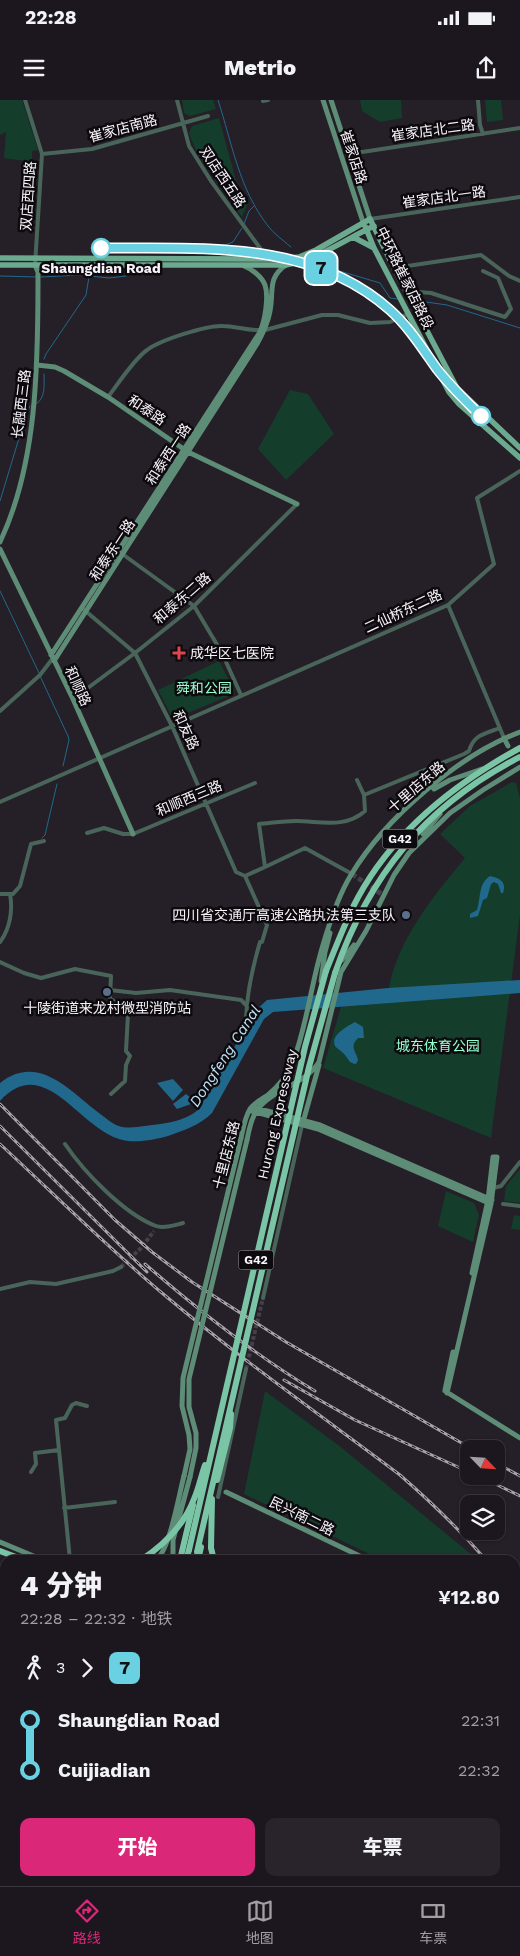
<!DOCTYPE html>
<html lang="zh">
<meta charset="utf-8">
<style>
:root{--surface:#1c171e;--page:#29242b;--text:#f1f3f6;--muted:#a09fa4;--line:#3a363c;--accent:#db2777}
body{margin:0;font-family:"Work Sans","Noto Sans SC",sans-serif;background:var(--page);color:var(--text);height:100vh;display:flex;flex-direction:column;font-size:19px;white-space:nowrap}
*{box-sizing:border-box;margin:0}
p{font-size:16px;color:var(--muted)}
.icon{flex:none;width:28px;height:28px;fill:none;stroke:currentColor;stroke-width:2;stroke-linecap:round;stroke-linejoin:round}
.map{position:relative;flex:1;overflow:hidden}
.sheet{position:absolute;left:0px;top:1455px;width:520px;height:331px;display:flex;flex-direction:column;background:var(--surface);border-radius:15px 15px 0 0;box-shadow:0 1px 4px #0004,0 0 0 1px var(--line)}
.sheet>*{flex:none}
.badge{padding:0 10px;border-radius:8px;font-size:18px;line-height:32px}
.needle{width:32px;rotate:115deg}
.controls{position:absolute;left:460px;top:1340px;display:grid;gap:10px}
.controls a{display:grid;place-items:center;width:45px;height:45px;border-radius:10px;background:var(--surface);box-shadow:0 1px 4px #0004,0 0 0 1px var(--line);font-size:25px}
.map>.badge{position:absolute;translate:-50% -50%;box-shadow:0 0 0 2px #fff}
.legs{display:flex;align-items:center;gap:8px;height:55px;padding:0 20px;font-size:16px}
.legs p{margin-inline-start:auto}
.summary{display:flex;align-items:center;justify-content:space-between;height:85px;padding:0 20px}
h1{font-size:28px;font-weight:800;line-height:38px}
.action{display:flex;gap:10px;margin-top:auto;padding:10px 20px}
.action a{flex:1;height:58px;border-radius:10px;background:var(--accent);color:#fff;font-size:20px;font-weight:800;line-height:58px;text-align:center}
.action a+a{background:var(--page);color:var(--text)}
ul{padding:0 20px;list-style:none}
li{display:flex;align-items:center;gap:18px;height:50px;font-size:19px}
li i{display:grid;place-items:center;width:8px;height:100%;margin:0 6px;background:currentColor}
li i::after{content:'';width:12px;height:12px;margin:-6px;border:4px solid;border-radius:50%;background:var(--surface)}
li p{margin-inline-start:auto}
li:first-child i{background:linear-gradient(#0000 50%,currentColor 0)}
li:last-child i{background:linear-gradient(currentColor 50%,#0000 0)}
.status{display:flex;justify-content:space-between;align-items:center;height:35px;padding:0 25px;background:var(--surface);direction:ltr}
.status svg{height:14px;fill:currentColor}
header{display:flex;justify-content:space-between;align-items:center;height:65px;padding:0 20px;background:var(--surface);font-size:22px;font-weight:800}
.tab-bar{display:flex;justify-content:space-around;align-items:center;height:70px;border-top:1px solid var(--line);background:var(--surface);font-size:14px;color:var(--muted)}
.tab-bar a{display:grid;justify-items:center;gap:2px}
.tab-bar .current{color:var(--accent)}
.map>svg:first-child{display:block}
.green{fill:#153d2c}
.water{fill:#21698c}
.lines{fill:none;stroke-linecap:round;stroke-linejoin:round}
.stream{stroke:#21698c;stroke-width:1}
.street-tunnel{stroke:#443f48;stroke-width:4;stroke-dasharray:4 2;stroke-linecap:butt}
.secondary-tunnel{stroke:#443f48;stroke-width:5;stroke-dasharray:5 2.5;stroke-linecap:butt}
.street{stroke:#496559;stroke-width:4}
.secondary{stroke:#5d8c77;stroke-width:5}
.primary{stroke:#6caa8f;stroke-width:5.5}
.highway{stroke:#7ac5a5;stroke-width:6}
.rail-casing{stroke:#a8a3ab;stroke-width:3}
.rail{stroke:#0d0a0e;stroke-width:1;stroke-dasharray:4;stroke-linecap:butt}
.secondary-bridge{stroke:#5d8c77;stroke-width:5}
.highway-bridge{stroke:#7ac5a5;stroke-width:6}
.line-1-casing{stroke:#fff;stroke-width:11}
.line-1{stroke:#6ad1e3;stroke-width:8}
.stop-1-dot{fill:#fff;stroke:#6ad1e3;stroke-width:2.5}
.health-dot{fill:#e0444e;stroke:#0d0a0e;stroke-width:2}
.service-dot{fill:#5c6f8a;stroke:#0d0a0e;stroke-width:2}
.labels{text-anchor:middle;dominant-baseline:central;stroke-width:5;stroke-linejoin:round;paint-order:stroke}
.shield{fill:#0d0a0e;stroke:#b1adb3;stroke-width:1}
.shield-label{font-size:12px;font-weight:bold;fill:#f7f3fa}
.street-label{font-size:14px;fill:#f7f3fa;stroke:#0d0a0e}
.stop-label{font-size:14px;font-weight:bold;fill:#f7f3fa;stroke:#0d0a0e}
.poi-label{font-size:14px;fill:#f7f3fa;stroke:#0d0a0e;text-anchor:start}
.park-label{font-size:14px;fill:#94fdce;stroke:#0d0a0e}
.water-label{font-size:15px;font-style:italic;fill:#bfe3f8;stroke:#0d0a0e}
</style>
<div class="status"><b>22:28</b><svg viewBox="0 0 49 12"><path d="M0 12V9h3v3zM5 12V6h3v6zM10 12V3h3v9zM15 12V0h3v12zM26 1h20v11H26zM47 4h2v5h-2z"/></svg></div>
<header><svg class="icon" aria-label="menu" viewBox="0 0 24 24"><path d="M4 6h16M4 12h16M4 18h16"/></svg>Metrio<svg class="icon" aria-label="share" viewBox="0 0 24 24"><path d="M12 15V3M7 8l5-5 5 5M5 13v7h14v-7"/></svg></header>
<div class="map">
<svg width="520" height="1786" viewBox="0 0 520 1786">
<rect width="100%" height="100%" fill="#251f28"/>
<path class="green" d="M0,0H22L38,50L32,51V62L4,58L6,32L0,35Z
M182,0H213L216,9L190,16L184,13Z
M360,0H401L402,18L380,22L362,11Z
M485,0H501L503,20L487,22Z
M219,18L238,88L247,105L242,117C224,91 199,63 189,33L192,26Z
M290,290L308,294L334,334L286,380L258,349Z
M219,561L231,584L229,596L173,619L158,590Z
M512,682L516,683L520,698V814L491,1038L323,968L341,907L387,903C391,847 431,799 465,758L440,734L470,706Z
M520,1069V1103L504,1101L506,1086Z
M446,1091L474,1103L479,1115L473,1142L438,1126Z
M514,1115L520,1116V1130L511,1129Z
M265,1291L342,1348L478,1460H382L244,1394Z"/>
<path class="water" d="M490,776C500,778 507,782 503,793H501L498,784L494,782L491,784L487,798L483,800L478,816L470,818V814L477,810C481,798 478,784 490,776Z
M520,880V893L273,912L264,919L212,1013C200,1025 185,1030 168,1036C154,1040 133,1044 119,1039C77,1026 44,953 0,1001V983C38,953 69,990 99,1013C106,1018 113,1025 122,1027C134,1029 148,1025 160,1024C174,1022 188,1019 199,1009L255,911L267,900L388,888Z
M355,922L363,927L364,938H358C349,947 356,951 358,960L356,964C348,963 349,959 344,954C342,951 337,949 335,946C330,935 348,926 355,922Z
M173,979L183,990L173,1001L157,983Z
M186,994L191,998L188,1001L191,1004L177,1009L173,1004Z"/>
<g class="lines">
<path class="stream" d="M218,0C232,43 239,89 268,126C274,134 283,140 291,147
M244,124L249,111L254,106
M182,148L185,145H225L233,142L242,128
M323,166L380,183L390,198L398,199
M0,176L37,177
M41,177L81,175L109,178L126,176
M412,200L447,205L520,228
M44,259L46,254L86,195L89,177
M36,304C46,298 44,284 44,274
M0,401L26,315L30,306
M0,491L39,573
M40,576L68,636L69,640L63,666
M42,738L45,735L57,684
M0,1611L5,1606
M515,1715L517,1711"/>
<path class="street-tunnel" d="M121,1167L141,1148L154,1131
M246,1269L263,1198"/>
<path class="secondary-tunnel" d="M510,651L516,665
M352,774L383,795"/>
<path class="street" d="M25,0L42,54L35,165
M177,0L189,46L211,81L260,148L264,159
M478,0L480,25L483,34
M263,1L268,0
M42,54L92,49L208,16
M349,54L520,28
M370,119L520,97
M394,168L481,155L509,176L520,181
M406,191L431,193L505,217L511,209L498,178L483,171
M265,230L322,215H338L370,223L390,222L408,214
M108,297C118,284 134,259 147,250C160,240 207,225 223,226C236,226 247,231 261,230
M121,453L194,506L222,553L241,595
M448,505L504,638
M82,508L135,553L172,626L236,772L245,776
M73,599L135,553L194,506L297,404
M0,611L40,575L53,558
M364,695L464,654L469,651C474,634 485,634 500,628
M0,702L448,505L494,464L477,398L520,371
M87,733L104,728L123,734H133L255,683
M265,767L305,748L352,774
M0,794H13L20,786L31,744L44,741
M0,842C10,829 13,810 10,794
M0,862L24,873L41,878L75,869L111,876L110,898L128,914L126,951L130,956L126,965L125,981L111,994
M110,890L136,893L170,890L241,900L246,905
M246,924C246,896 252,869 260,842H262L267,825L245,776L265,767L259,724C271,723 284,721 296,721C320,721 345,729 365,711L364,695L357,680
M65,1044C84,1072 124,1114 156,1126C164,1129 175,1125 183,1123
M493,1088L501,1086L520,1062
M503,1104L520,1106
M0,1189L30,1182L56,1184L113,1171L121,1167
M263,1198L302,1025
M31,1372L36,1364L35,1353L59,1350
M218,1397L246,1269
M64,1408L115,1402
M70,1460L56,1320L65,1318L72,1305L76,1303L87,1306
M355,1460L357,1455
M0,1498L5,1487
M84,1781L87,1786
M410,1786L412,1781"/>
<path class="secondary" d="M323,0L363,122
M331,0L370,119
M37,265L55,267L64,271L108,297L188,352L297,404
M0,442C37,364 38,266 38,181V172L35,165
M0,449L73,599L133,734
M51,555L260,232C265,220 269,197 265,185C262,177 252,169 244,166
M54,561L257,244C263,233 268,223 270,211C274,191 267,178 286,165
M504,638L508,646
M434,689L450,680L482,669
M423,734L440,714
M342,860L354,845
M321,881L325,852L330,833
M256,1008L320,1025L492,1100
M252,1011L318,1029L491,1104
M303,1022L319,965
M241,1038C243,1029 245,1017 250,1009C254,1003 262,999 268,995C279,986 287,976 293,962C307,925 311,884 323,845C330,821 338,796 351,775C385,718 459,655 520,632
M247,1040C249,1030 251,1018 257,1010C272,989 305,985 319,962L341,872L366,831L394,775L409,753L450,713L483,690L520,667
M472,1173L488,1100L493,1057
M445,1290L453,1252
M445,1291L520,1338
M447,1293L491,1104L497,1057H493
M226,1392L368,1460
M0,1442L43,1460
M156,1460C170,1450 179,1394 184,1376
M173,1460V1440L190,1377
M515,1477L520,1474
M0,1479L5,1482
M515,1652L520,1654
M515,1683L520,1685
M515,1699L520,1691
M515,1706L520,1700
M464,1781L465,1786
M468,1786L469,1781"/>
<path class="primary" d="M365,126L374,148L449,292L459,304L520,358
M353,137L374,148
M0,158L281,159L299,157L316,150L370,119L394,168L457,288L520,348
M0,165H286C319,159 344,140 374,126"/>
<path class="highway" d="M326,871C335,849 343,828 353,807C388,736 452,685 520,648
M335,873C369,775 426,705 520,657
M217,1380L230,1328L231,1314
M212,1399L211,1448L214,1460
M0,1451L24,1460
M180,1460L193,1405
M186,1460L189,1450
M198,1460L201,1447
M0,1468L5,1470
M0,1473L5,1476
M515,1662L520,1664
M515,1674L520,1676
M106,1786L107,1781
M115,1786L116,1781"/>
<g class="rail-casing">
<path id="rail" d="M0,1004L115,1120L152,1152L192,1182L286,1242L472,1349
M0,1026L147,1172
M0,1044C54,1094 106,1146 162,1193C238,1257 320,1315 400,1375C431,1402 459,1429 486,1460
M145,1164C198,1210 255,1255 315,1291
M284,1280L355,1320L469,1372
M496,1363L520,1376
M479,1376L520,1396
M515,1501L520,1509"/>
</g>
<use href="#rail" class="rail"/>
<path class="secondary-bridge" d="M184,1376L190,1349L189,1335L182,1306L183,1278L241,1038
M190,1377L196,1348V1333L189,1307V1279L247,1040"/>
<path class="highway-bridge" d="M189,1450L305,947L326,871
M197,1452L309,967L335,873
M141,1460C164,1445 184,1425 194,1399C199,1388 201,1376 205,1365"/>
</g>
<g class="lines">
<g class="line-1-casing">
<path id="line-1" d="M101,148C200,149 311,139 390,210C409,227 422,248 437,269C450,286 466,301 481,316"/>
</g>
<use href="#line-1" class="line-1"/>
</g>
<g class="stop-1-dot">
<circle cx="101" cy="148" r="9"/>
<circle cx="481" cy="316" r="9"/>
</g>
<path class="health-dot" d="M176.5 545.5h5v5h5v5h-5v5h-5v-5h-5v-5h5z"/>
<g class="service-dot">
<circle cx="406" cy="815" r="5"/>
<circle cx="107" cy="892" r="5"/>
</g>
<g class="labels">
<g class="shield">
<rect x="382.5" y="729.5" width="35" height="19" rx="4"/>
<rect x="238.5" y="1150.5" width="35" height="19" rx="4"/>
</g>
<g class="shield-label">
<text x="400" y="739">G42</text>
<text x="256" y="1160">G42</text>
</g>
<g class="street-label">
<text transform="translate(123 28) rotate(-15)">崔家店南路</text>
<text transform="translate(433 30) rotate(-8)">崔家店北二路</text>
<text transform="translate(354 57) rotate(72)">崔家店路</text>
<text transform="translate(223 77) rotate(56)">双店西五路</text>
<text transform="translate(28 96) rotate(-86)">双店西四路</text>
<text transform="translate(444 97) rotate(-8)">崔家店北一路</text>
<text transform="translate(405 178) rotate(64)">中环路崔家店路段</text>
<text transform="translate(21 304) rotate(-83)">长融西三路</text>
<text transform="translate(147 310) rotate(34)">和泰路</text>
<text transform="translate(168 354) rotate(-57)">和泰西一路</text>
<text transform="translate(112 450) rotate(-57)">和泰东一路</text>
<text transform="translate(182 498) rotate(-41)">和泰东二路</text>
<text transform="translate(403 511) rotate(-25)">二仙桥东二路</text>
<text transform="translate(78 586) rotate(65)">和顺路</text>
<text transform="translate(186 630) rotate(65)">和友路</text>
<text transform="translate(416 687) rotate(-41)">十里店东路</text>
<text transform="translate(189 698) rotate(-23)">和顺西三路</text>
<text transform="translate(277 1014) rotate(-77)">Hurong Expressway</text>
<text transform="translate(226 1055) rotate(-76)">十里店东路</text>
<text transform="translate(302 1416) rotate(26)">民兴南二路</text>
</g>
<g class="stop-label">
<text x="101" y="168">Shaungdian Road</text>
</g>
<g class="poi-label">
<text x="190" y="553">成华区七医院</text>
<text x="396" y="815" text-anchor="end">四川省交通厅高速公路执法第三支队</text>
<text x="107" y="908" text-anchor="middle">十陵街道来龙村微型消防站</text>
</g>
<g class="park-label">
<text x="204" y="588">舜和公园</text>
<text x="438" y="946">城东体育公园</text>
</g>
<g class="water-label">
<text transform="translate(225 956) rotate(-57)">Dongfeng Canal</text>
</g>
</g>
</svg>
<div class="controls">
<a><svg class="needle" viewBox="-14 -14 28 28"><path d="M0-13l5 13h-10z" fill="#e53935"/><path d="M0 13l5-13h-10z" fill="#a09fa4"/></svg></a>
<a><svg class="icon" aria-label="layers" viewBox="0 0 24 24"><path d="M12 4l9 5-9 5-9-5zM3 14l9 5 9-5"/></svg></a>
</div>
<b class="badge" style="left:321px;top:168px;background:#6ad1e3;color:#111">7</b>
<section class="sheet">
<div class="summary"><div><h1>4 分钟</h1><p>22:28 – 22:32 · 地铁</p></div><b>¥12.80</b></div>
<div class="legs"><svg class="icon" aria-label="walk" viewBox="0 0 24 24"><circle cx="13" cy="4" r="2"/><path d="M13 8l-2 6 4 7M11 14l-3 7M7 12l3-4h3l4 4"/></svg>3<svg class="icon" aria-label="forward" viewBox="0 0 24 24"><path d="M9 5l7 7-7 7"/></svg><b class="badge" style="background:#6ad1e3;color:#111">7</b></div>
<ul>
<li><i style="color:#6ad1e3"></i><b>Shaungdian Road</b><p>22:31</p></li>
<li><i style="color:#6ad1e3"></i><b>Cuijiadian</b><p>22:32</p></li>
</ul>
<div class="action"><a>开始</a><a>车票</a></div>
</section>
</div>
<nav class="tab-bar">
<a class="current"><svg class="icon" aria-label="directions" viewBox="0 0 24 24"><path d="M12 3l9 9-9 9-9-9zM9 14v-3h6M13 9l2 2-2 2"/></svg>路线</a>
<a><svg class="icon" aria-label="map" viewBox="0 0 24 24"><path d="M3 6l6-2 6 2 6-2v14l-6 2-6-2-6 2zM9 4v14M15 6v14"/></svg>地图</a>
<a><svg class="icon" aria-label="tickets" viewBox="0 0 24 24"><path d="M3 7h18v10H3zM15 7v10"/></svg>车票</a>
</nav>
